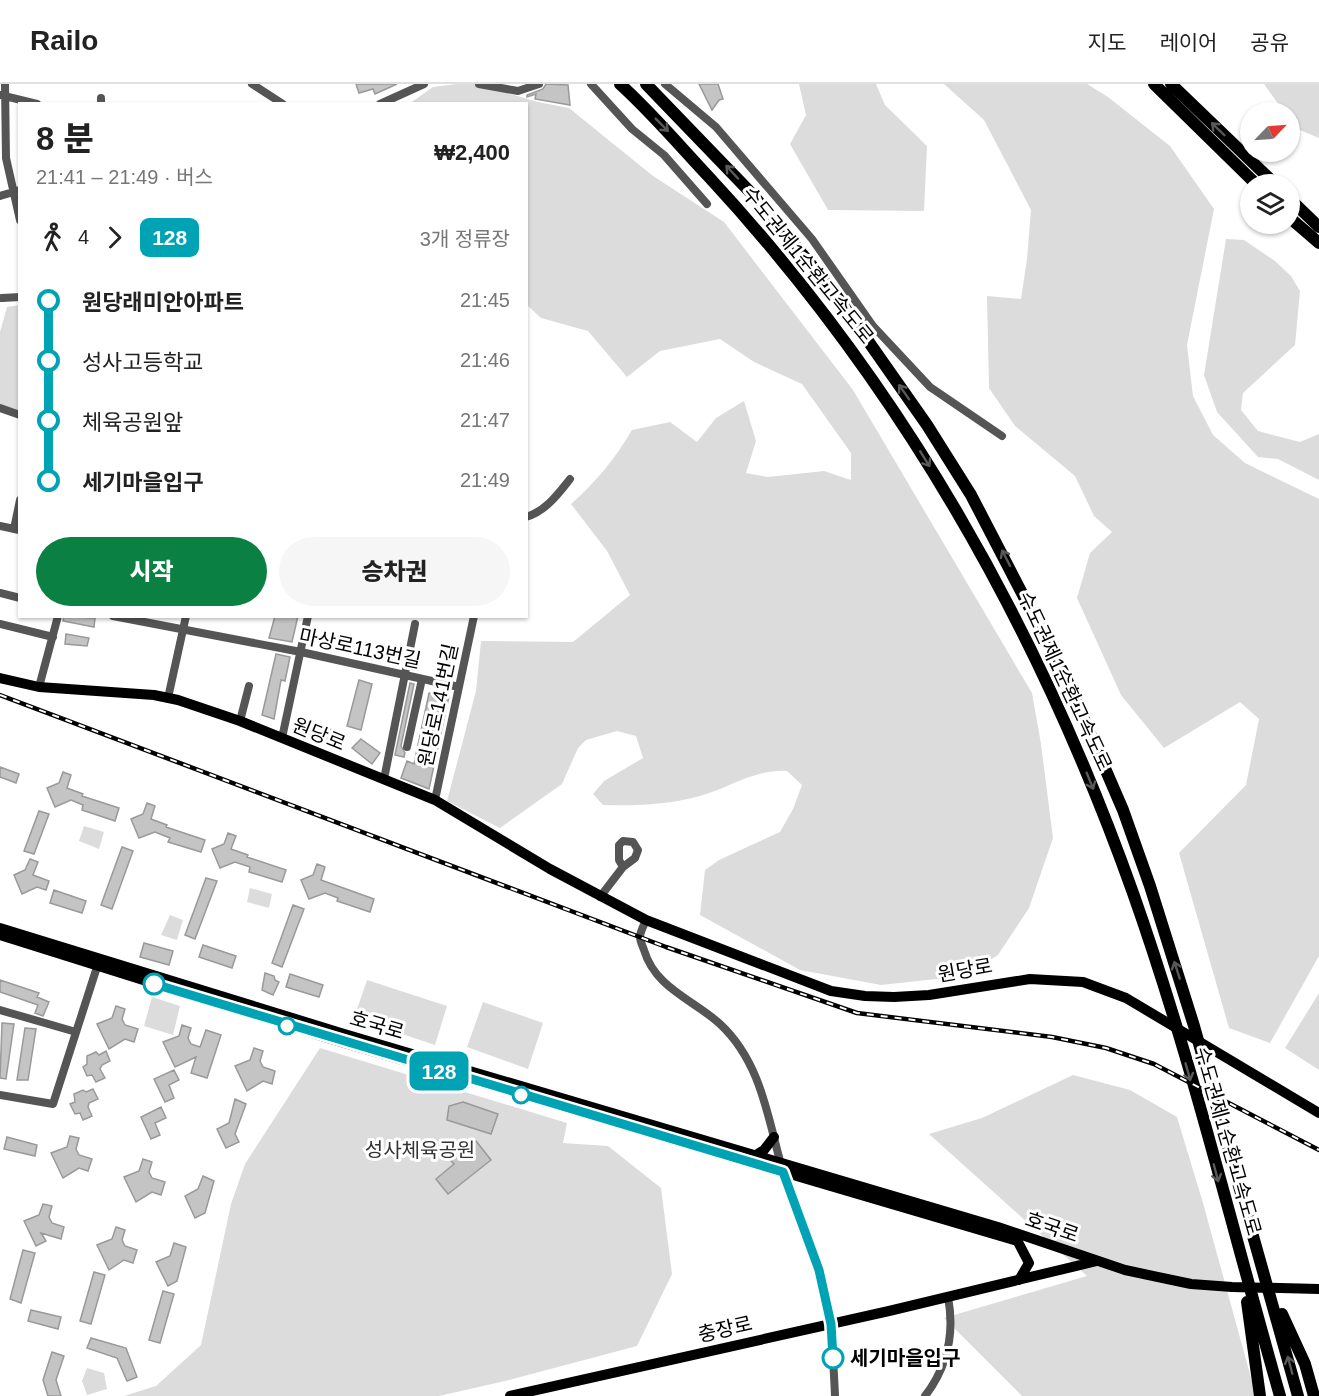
<!DOCTYPE html>
<html lang="ko">
<meta charset="utf-8">
<style>
:root{--surface:#fff;--page:#f6f6f6;--text:#222;--muted:#767676;--line:#e0e0e0;--accent:#0b8043}
body{margin:0;font-family:Helvetica,"Noto Sans KR",sans-serif;background:var(--page);color:var(--text);height:100vh;display:flex;flex-direction:column;font-size:22px;white-space:nowrap}
*{box-sizing:border-box;margin:0}
p{font-size:20px;color:var(--muted)}
.icon{flex:none;width:33px;height:33px;fill:none;stroke:currentColor;stroke-width:2;stroke-linecap:round;stroke-linejoin:round}
.map{position:relative;flex:1;overflow:hidden}
.details{position:absolute;left:18px;top:18px;width:510px;height:516px;display:flex;flex-direction:column;background:var(--surface);border-radius:0px;box-shadow:0 2px 4px #0004}
.details>*{flex:none}
.badge{padding:0 12px;border-radius:9px;font-size:21px;line-height:39px}
.needle{width:39px;rotate:65deg}
.tools{position:absolute;left:1240px;top:18px;display:grid;gap:12px}
.tools a{display:grid;place-items:center;width:60px;height:60px;border-radius:50%;background:var(--surface);box-shadow:0 2px 4px #0004;font-size:30px}
.map>.badge{position:absolute;translate:-50% -50%;box-shadow:0 0 0 3px #fff}
.legs{display:flex;align-items:center;gap:9px;height:66px;padding:0 18px;font-size:20px}
.legs p{margin-inline-start:auto}
.overview{display:flex;align-items:center;justify-content:space-between;height:102px;padding:0 18px}
h1{font-size:33px;font-weight:800;line-height:45px}
.button{display:flex;gap:12px;margin-top:auto;padding:12px 18px}
.button a{flex:1;height:69px;border-radius:36px;background:var(--accent);color:#fff;font-size:24px;font-weight:800;line-height:69px;text-align:center}
.button a+a{background:var(--page);color:var(--text)}
ul{padding:0 18px;list-style:none}
li{display:flex;align-items:center;gap:21px;height:60px;font-size:22px}
li i{display:grid;place-items:center;width:9px;height:100%;margin:0 8px;background:currentColor}
li i::after{content:'';width:15px;height:15px;margin:-8px;border:4px solid;border-radius:50%;background:var(--surface)}
li p{margin-inline-start:auto}
li:first-child i{background:linear-gradient(#0000 50%,currentColor 0)}
li:last-child i{background:linear-gradient(currentColor 50%,#0000 0)}
header{display:flex;align-items:center;gap:36px;box-sizing:border-box;height:84px;padding:0 30px;background:var(--surface);border-bottom:2px solid var(--line)}
header strong{font-size:28px}
nav{display:flex;gap:33px;margin-inline-start:auto;font-size:21px}
.map>svg:first-child{display:block}
.green{fill:#dcdcdc}
.building{fill:#c4c4c4;stroke:#999;stroke-width:1.5}
.lines{fill:none;stroke-linecap:round;stroke-linejoin:round}
.minor{stroke:#555;stroke-width:8}
.major{stroke:#000;stroke-width:10}
.highway{stroke:#000;stroke-width:12}
.rail-casing{stroke:#000;stroke-width:4.5}
.rail{stroke:#fff;stroke-width:2;stroke-dasharray:7;stroke-linecap:butt}
.oneway{stroke:#595959}
.line-1-casing{stroke:#fff;stroke-width:14}
.line-1{stroke:#00a3b4;stroke-width:9}
.stop-1-dot{fill:#fff;stroke:#00a3b4;stroke-width:3}
.labels{text-anchor:middle;dominant-baseline:central;stroke-width:6;stroke-linejoin:round;paint-order:stroke}
.street-label{font-size:20px;fill:#000;stroke:#fff}
.park-label{font-size:20px;fill:#333;stroke:#fff}
.stop-label{font-size:20px;font-weight:bold;fill:#000;stroke:#fff;text-anchor:start}
</style>
<header>
<strong>Railo</strong>
<nav><a>지도</a><a>레이어</a><a>공유</a></nav>
</header>
<div class="map">
<svg width="1319" height="1312" viewBox="0 0 1319 1312">
<rect width="100%" height="100%" fill="#fff"/>
<path class="green" d="M457,0H477L538,18L569,24L653,92L724,138L853,306L1032,609L1041,660L1053,754L1029,824L998,871L964,892L881,901L800,886L700,831L705,786L719,776L780,748L793,725L802,701L787,687C754,685 730,704 700,712C666,721 637,722 603,721L593,710L604,697L643,674L636,652L617,647L586,656L578,664L562,700L500,744L447,717L476,607L481,557L573,558L630,511L607,467L571,420C596,398 615,375 632,346L670,338L697,358L716,334L744,317L756,357L746,389L768,393L824,387L851,396V369L802,300L754,278L720,255L660,267L627,293L588,247L541,234L527,221L526,20H409L433,3Z
M799,0H876L885,21L927,62L924,127L828,126L790,60L806,31Z
M944,0H1087L1108,13L1170,62L1214,125L1187,261L1193,312L1213,351L1245,379L1319,415V872L1270,959L1229,944L1179,769L1246,701L1259,635L1240,618L1164,664L1121,611L1077,514L1090,469L1112,448L1094,432L1075,392L1015,342L989,304L987,212L1021,215L1027,175L1031,126L984,36Z
M1264,0H1319V54L1300,46L1290,35V28H1284Z
M1226,155L1244,156L1275,177L1291,192L1300,207L1295,261L1243,309L1241,326L1258,347L1300,358L1319,350V396L1278,375L1258,373L1217,328L1204,291Z
M19,221V328L0,322V248L7,223Z
M84,742L104,748L99,765L79,757Z
M250,804L272,810L269,824L247,818Z
M170,831L183,836L177,856L161,851Z
M367,896L447,922L435,961L354,934Z
M1319,909V986L1285,964Z
M152,913L180,922L173,951L144,942Z
M483,918L543,939L528,985L467,963Z
M320,964L567,1039L563,1059L608,1062L661,1104L672,1190L637,1262L505,1297L439,1312H124L156,1302L201,1261L231,1120L245,1080Z
M1073,991L1130,1006L1177,1033L1203,1119L1256,1312H1022L944,1234L1087,1192L929,1050L982,1034Z
M87,1284L104,1289L107,1305L87,1311L82,1297Z"/>
<path class="building" d="M356,0H397L375,10L373,5L359,9Z
M546,0L568,1L570,21L535,15L536,10L527,13V11L543,5Z
M699,0H718L723,15L719,16L712,26Z
M64,532L95,534L94,543L63,537Z
M275,532H298L292,558L269,554Z
M66,550L89,554L87,562L65,560Z
M276,570L290,573L285,597L281,596L274,635L262,631Z
M359,596L372,600L361,646L347,642Z
M410,599L414,600L401,662L405,669L404,673L395,671Z
M429,609L449,612L429,705L401,694L407,677L414,680Z
M300,638L338,647L335,660L296,649Z
M361,655L380,669L372,680L352,664Z
M0,683L19,690L16,699L0,693Z
M63,688L71,691L67,704L83,710L82,712L119,724L115,737L82,726L83,721L71,716L55,723L47,704L59,699Z
M147,719L155,722L151,735L167,741L166,743L205,756L201,768L168,758L170,754L155,748L139,754L131,735L143,730Z
M39,727L49,730L34,770L24,767Z
M228,749L236,752L231,765L248,771L247,773L286,786L282,798L249,788L250,783L235,778L220,784L212,765L224,760Z
M122,763L133,767L112,825L101,821Z
M30,775L38,778L33,791L49,797L46,806L37,803L22,810L14,791L25,786Z
M317,780L325,783L321,796L374,815L370,828L337,817L338,814L325,809L309,815L301,796L313,791Z
M206,794L217,797L195,855L185,851Z
M54,806L86,817L82,829L50,819Z
M293,821L304,825L282,883L272,879Z
M144,859L173,867L169,881L140,873Z
M203,861L236,872L232,884L199,873Z
M265,889L274,892L275,896L279,898L273,911L262,906Z
M290,890L323,901L319,913L286,903Z
M0,896L39,909L37,913L49,918L43,932L35,929L38,921L0,908Z
M116,922L125,925L122,935L125,941L138,945L134,958L125,955L109,965L97,940L112,934Z
M2,939L14,940L6,995L0,994Z
M182,941L191,944L188,954L191,960L200,963L206,946L221,951L207,994L191,989L196,973L175,983L163,958L179,952Z
M25,944L36,945L28,996H17Z
M254,964L263,967L260,977L263,983L275,987L272,1000L263,997L247,1007L235,982L250,976Z
M106,967L110,977L102,981L100,985L105,994L96,998L92,991L87,992L83,983L87,980V972L96,968L99,971Z
M174,986L179,996L169,1001L174,1014L165,1018L154,995Z
M93,1005L98,1015L89,1019L88,1023L92,1032L83,1036L80,1029L75,1030L70,1020L75,1018L74,1010L83,1006L86,1008Z
M235,1015L246,1020L235,1050L239,1058L226,1064L217,1045L229,1039Z
M463,1018L498,1030L491,1050L447,1036L449,1022Z
M161,1023L166,1034L155,1039L160,1051L151,1055L141,1033Z
M70,1052L79,1054L76,1065L79,1071L92,1075L88,1087L79,1084L63,1094L51,1069L67,1063Z
M7,1053L37,1061L35,1072L4,1065Z
M476,1057L491,1076L448,1110L436,1095L454,1080L445,1070L460,1058L466,1066Z
M143,1075L152,1078L149,1088L152,1094L165,1098L161,1111L152,1108L136,1118L124,1093L139,1087Z
M203,1092L214,1097L205,1129L195,1134L185,1112L198,1105Z
M43,1120L52,1122L49,1133L52,1139L64,1143L61,1155L41,1149L46,1157L36,1162L24,1137L39,1131Z
M116,1143L125,1146L122,1156L125,1162L137,1166L133,1179L124,1176L109,1186L97,1161L112,1155Z
M174,1159L186,1163L177,1197L168,1202L156,1178L170,1172Z
M23,1166L35,1169L21,1219L10,1215Z
M94,1188L105,1191L91,1240L80,1237Z
M163,1207L174,1210L160,1259L149,1256Z
M31,1226L61,1233L58,1245L28,1237Z
M91,1254L126,1264L137,1293L127,1297L117,1274L87,1264Z
M52,1268L64,1272L56,1296L61,1312H48L43,1296Z"/>
<g class="lines">
<path class="minor" d="M5,0L6,74L20,136
M252,0L283,20
M479,0L518,7L539,0
M591,0L632,45L664,71L707,120
M665,0L716,43L812,155L873,242L930,303L1002,352
M0,11L37,20
M101,14V20
M380,20L424,0
M0,112L20,106
M2,214L20,213
M0,324L20,331
M526,433C546,427 558,410 570,395
M0,442L19,446
M14,445L20,416
M0,509L20,514
M113,532L301,568L459,603
M0,540L53,553
M39,603L58,532
M168,614L186,532
M240,637L249,602
M282,654L308,532
M407,663L422,595
M384,695L415,540
M435,716L474,532
M600,813L623,783L635,774L638,766L633,758L623,757L619,761V776L623,783
M646,836C644,841 640,848 640,853C640,857 643,863 644,866C655,904 694,916 720,940C762,979 768,1036 783,1088C791,1118 806,1144 815,1173C830,1218 833,1265 835,1312
M0,926L76,948
M0,1011L53,1020L97,883
M925,1312C948,1282 955,1250 948,1213"/>
<path class="major" d="M0,594L39,603L154,611L178,616L240,637L435,716L550,785L646,836L831,907L865,912L894,913L929,911L1030,895L1083,898L1126,914L1319,1029
M0,844L341,949L998,1143L1125,1186L1191,1200L1232,1203L1319,1205
M0,851L331,955L1014,1156
M756,1071L764,1066L774,1053
M1018,1158L1029,1179L1019,1196
M510,1312L889,1227L1097,1177"/>
<path class="highway" d="M620,0C652,29 679,61 708,92C901,300 1038,542 1133,809C1191,973 1232,1144 1280,1312
M646,0L753,111L833,207L927,341L971,411L1066,594L1123,726L1150,802L1194,942L1298,1312
M1154,0L1256,100
M1171,0L1275,100
M1290,115L1319,143
M1290,134L1319,159
M1247,1218L1260,1312
M1282,1230L1305,1280L1314,1312"/>
<g class="rail-casing">
<path id="rail" d="M0,611L666,863L857,929L1052,953L1106,964L1154,980L1319,1066"/>
</g>
<use href="#rail" class="rail"/>
</g>
<defs><path id="oneway-shaft" d="M-6 0H5M1.5-3L5.5 0L1.5 3" fill="none" stroke-width="1.6" stroke-linecap="round" stroke-linejoin="round" transform="scale(1.5)"/></defs>
<g class="oneway">
<use href="#oneway-shaft" transform="translate(662 41) rotate(45)"/>
<use href="#oneway-shaft" transform="translate(1218 45) rotate(-136)"/>
<use href="#oneway-shaft" transform="translate(732 88) rotate(-133)"/>
<use href="#oneway-shaft" transform="translate(904 308) rotate(-125)"/>
<use href="#oneway-shaft" transform="translate(925 375) rotate(58)"/>
<use href="#oneway-shaft" transform="translate(1006 474) rotate(-117)"/>
<use href="#oneway-shaft" transform="translate(1090 697) rotate(68)"/>
<use href="#oneway-shaft" transform="translate(1177 886) rotate(-108)"/>
<use href="#oneway-shaft" transform="translate(1188 988) rotate(74)"/>
<use href="#oneway-shaft" transform="translate(1216 1089) rotate(75)"/>
<use href="#oneway-shaft" transform="translate(1290 1281) rotate(-105)"/>
</g>
<g class="lines">
<g class="line-1-casing">
<path id="line-1" d="M154,900L783,1088L819,1186L831,1240L833,1274"/>
</g>
<use href="#line-1" class="line-1"/>
</g>
<g class="stop-1-dot">
<circle cx="154" cy="900" r="10"/>
<circle cx="287" cy="942" r="8"/>
<circle cx="521" cy="1011" r="8"/>
<circle cx="833" cy="1274" r="10"/>
</g>
<g class="labels">
<g class="street-label">
<text transform="translate(808 181) rotate(51)">수도권제1순환고속도로</text>
<text transform="translate(360 564) rotate(12)">마상로113번길</text>
<text transform="translate(1065 597) rotate(65)">수도권제1순환고속도로</text>
<text transform="translate(438 621) rotate(-78)">원당로141번길</text>
<text transform="translate(319 650) rotate(22)">원당로</text>
<text transform="translate(965 886) rotate(-10)">원당로</text>
<text transform="translate(377 941) rotate(16)">호국로</text>
<text transform="translate(1228 1057) rotate(74)">수도권제1순환고속도로</text>
<text transform="translate(1052 1143) rotate(19)">호국로</text>
<text transform="translate(725 1245) rotate(-13)">충장로</text>
</g>
<g class="park-label">
<text x="420" y="1066">성사체육공원</text>
</g>
<g class="stop-label">
<text x="850" y="1274">세기마을입구</text>
</g>
</g>
</svg>
<div class="tools">
<a><svg class="needle" viewBox="-14 -14 28 28"><path d="M0-13l5 13h-10z" fill="#e53935"/><path d="M0 13l5-13h-10z" fill="#767676"/></svg></a>
<a><svg class="icon" aria-label="layers" viewBox="0 0 24 24"><path d="M12 4l9 5-9 5-9-5zM3 14l9 5 9-5"/></svg></a>
</div>
<b class="badge" style="left:439px;top:987px;background:#00a3b4;color:#fff">128</b>
<section class="details">
<div class="overview"><div><h1>8 분</h1><p>21:41 – 21:49 · 버스</p></div><b>₩2,400</b></div>
<div class="legs"><svg class="icon" aria-label="walk" viewBox="0 0 24 24"><circle cx="13" cy="4" r="2"/><path d="M13 8l-2 6 4 7M11 14l-3 7M7 12l3-4h3l4 4"/></svg>4<svg class="icon" aria-label="forward" viewBox="0 0 24 24"><path d="M9 5l7 7-7 7"/></svg><b class="badge" style="background:#00a3b4;color:#fff">128</b><p>3개 정류장</p></div>
<ul>
<li><i style="color:#00a3b4"></i><b>원당래미안아파트</b><p>21:45</p></li>
<li><i style="color:#00a3b4"></i><span>성사고등학교</span><p>21:46</p></li>
<li><i style="color:#00a3b4"></i><span>체육공원앞</span><p>21:47</p></li>
<li><i style="color:#00a3b4"></i><b>세기마을입구</b><p>21:49</p></li>
</ul>
<div class="button"><a>시작</a><a>승차권</a></div>
</section>
</div>
